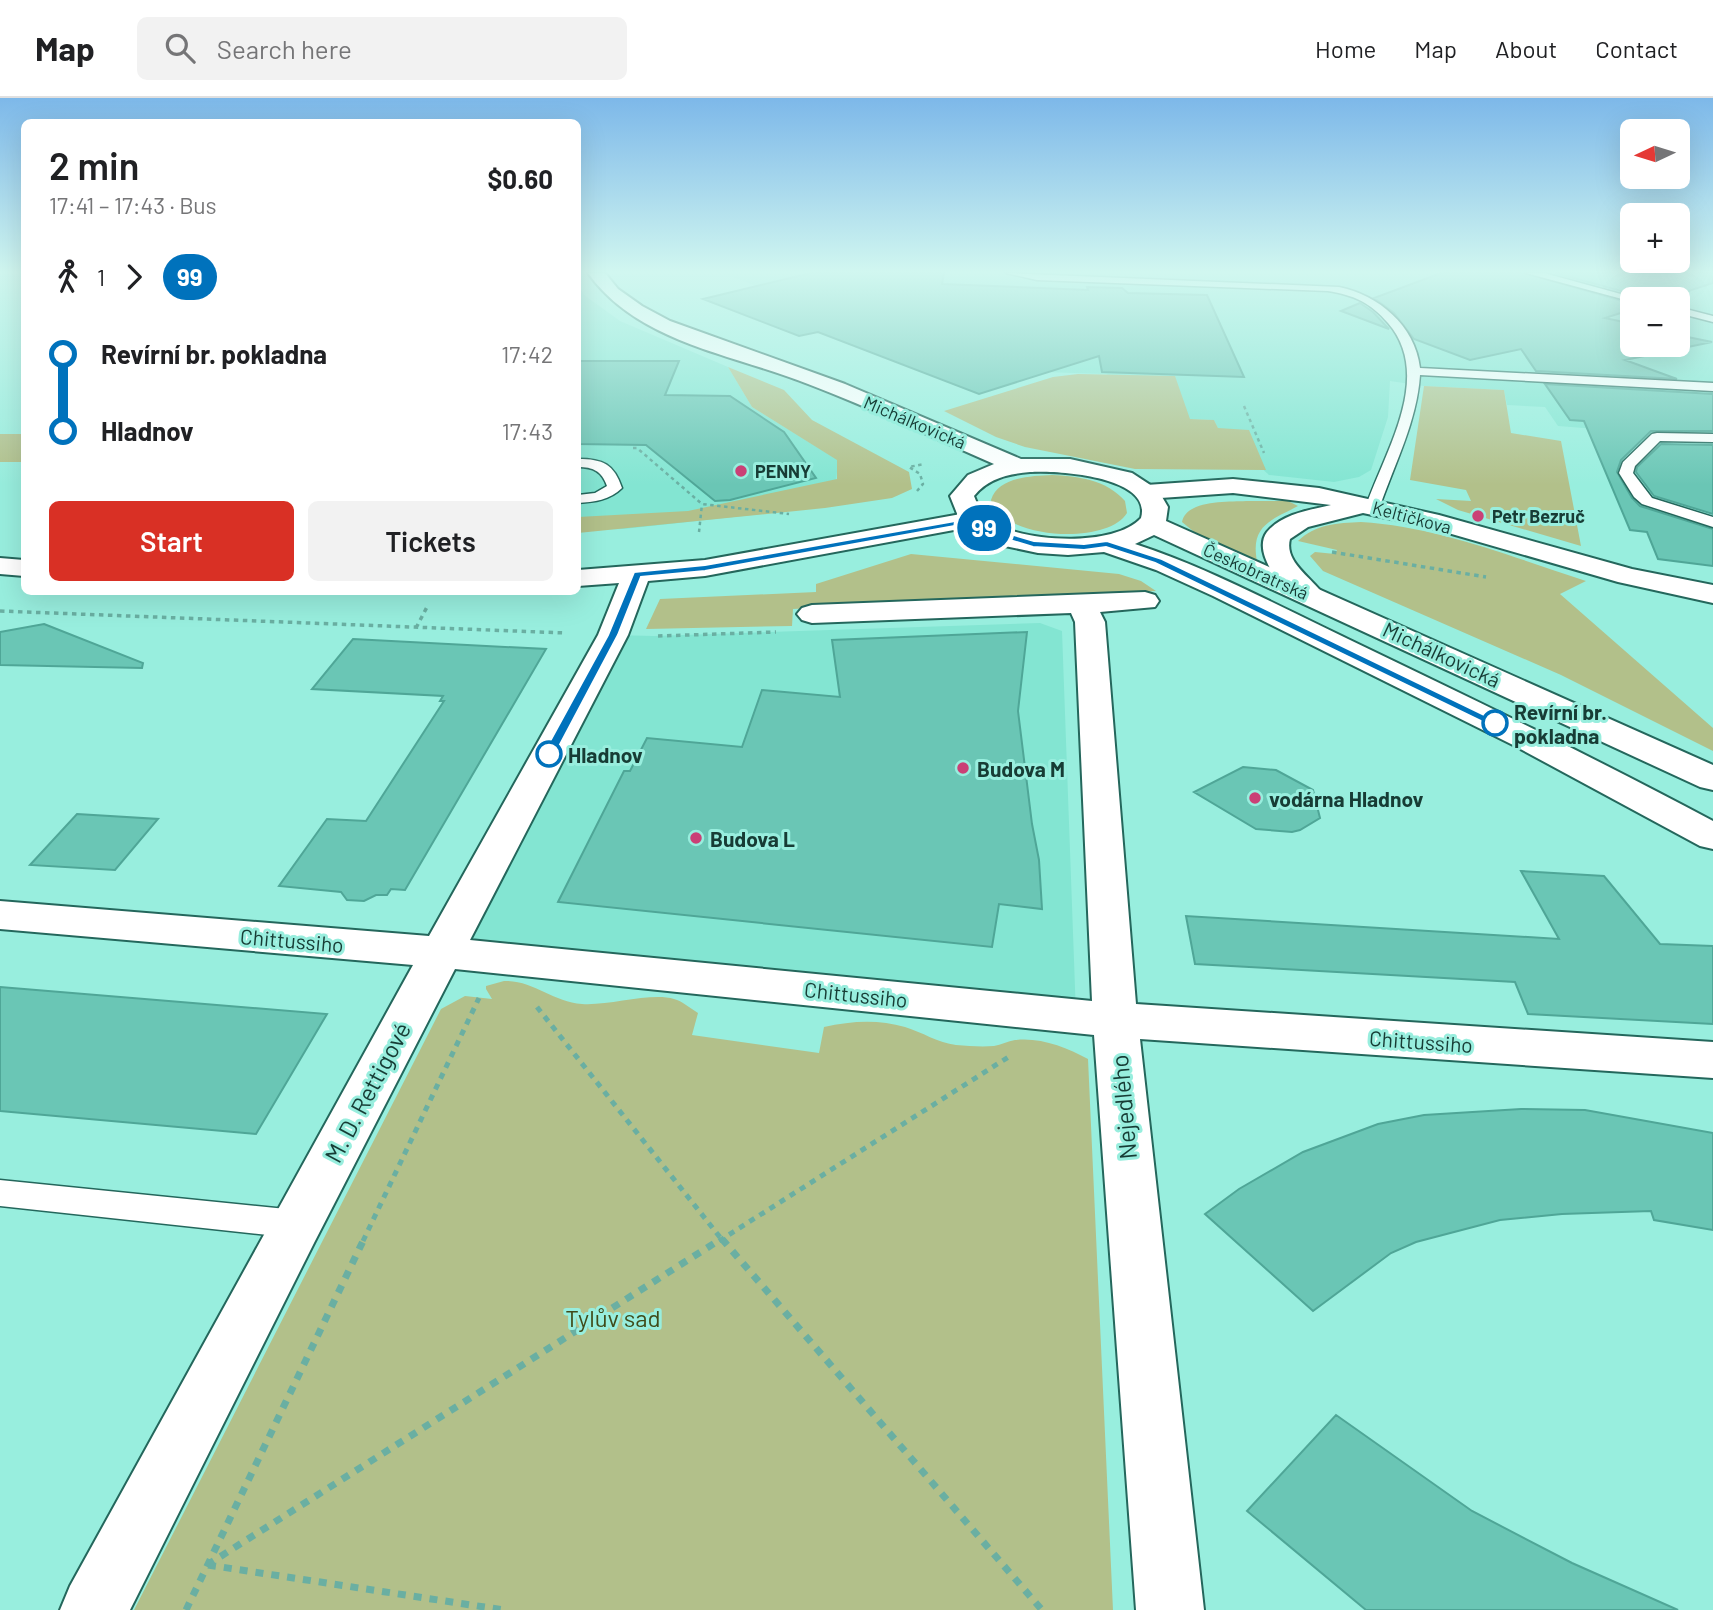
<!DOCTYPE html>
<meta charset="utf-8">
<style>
:root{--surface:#fff;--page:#f2f2f2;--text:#202124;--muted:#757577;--line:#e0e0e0;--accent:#d93025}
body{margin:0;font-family:Barlow,sans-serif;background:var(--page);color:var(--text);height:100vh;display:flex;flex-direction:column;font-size:26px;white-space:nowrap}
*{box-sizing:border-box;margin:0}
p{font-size:23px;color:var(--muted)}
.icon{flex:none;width:38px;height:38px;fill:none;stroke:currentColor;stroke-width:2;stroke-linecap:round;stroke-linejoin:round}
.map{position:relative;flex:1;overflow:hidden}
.details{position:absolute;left:21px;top:21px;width:560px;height:476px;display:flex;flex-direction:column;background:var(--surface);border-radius:10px;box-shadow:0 7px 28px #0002}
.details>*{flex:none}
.badge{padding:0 14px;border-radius:23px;font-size:24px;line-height:46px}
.needle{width:46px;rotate:266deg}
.tools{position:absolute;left:1620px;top:21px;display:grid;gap:14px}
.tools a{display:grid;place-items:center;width:70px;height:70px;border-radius:10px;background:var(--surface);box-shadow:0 7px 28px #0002;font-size:35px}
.map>.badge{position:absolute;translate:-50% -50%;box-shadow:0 0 0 4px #fff}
.legs{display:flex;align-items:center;gap:10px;height:77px;padding:0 28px;font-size:23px}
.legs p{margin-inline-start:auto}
.summary{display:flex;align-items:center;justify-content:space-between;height:119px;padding:0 28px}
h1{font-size:38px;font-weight:600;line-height:52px}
.primary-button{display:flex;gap:14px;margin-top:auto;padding:14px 28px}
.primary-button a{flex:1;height:80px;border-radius:10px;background:var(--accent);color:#fff;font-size:28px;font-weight:600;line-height:80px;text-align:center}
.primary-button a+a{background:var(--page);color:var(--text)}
ul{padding:0 28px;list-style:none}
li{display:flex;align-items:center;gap:24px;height:77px;font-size:26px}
li i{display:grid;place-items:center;width:10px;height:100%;margin:0 9px;background:currentColor}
li i::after{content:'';width:18px;height:18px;margin:-9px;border:5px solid;border-radius:50%;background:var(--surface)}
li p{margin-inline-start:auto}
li:first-child i{background:linear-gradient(#0000 50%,currentColor 0)}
li:last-child i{background:linear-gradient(currentColor 50%,#0000 0)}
header{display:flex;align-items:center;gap:42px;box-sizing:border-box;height:98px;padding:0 35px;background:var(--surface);border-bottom:2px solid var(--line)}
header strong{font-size:33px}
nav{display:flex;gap:38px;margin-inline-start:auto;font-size:24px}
.search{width:490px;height:63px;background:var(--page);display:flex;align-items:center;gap:18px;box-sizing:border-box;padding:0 24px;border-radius:10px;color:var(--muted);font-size:26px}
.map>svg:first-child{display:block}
.built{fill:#83e5d2;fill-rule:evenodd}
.green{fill:#b2c08a}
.building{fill:#6ac6b5;stroke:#4fa697;stroke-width:2}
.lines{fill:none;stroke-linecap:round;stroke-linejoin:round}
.lane-casing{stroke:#24675c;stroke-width:3}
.street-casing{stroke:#24675c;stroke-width:4}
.secondary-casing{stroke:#24675c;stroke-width:4}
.path-far3{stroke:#6aafa2;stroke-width:2.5;stroke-dasharray:3.5 3.5;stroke-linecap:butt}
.path-far2{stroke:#6aafa2;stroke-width:3.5;stroke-dasharray:4.5 4.5;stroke-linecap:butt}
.path-far1{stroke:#6aafa2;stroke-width:5;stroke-dasharray:6 6;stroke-linecap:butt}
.path{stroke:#6aafa2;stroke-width:7;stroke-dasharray:8 8;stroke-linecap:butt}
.lane{fill:#fff;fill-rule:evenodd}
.street{fill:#fff;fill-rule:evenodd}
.secondary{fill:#fff;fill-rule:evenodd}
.line-1{fill:#0072bc;stroke:#fff;stroke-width:2}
.poi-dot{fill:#ca4076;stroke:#98eede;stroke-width:2.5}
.stop-1-dot{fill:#fff;stroke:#0072bc;stroke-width:3.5}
.labels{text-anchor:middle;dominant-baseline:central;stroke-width:6;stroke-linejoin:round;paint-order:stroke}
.far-street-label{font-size:18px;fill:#173c35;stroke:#98eede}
.far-poi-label{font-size:18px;font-weight:bold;fill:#173c35;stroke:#98eede;text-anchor:start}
.street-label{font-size:21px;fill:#173c35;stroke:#98eede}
.stop-label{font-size:21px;font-weight:bold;fill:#173c35;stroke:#98eede;text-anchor:start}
.poi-label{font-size:21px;font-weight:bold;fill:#173c35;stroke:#98eede;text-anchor:start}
.near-street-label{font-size:24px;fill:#173c35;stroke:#98eede}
.near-park-label{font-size:24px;fill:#404b1a;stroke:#98eede}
</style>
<header>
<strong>Map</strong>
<div class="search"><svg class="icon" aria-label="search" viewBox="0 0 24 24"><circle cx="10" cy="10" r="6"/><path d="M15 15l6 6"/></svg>Search here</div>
<nav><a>Home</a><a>Map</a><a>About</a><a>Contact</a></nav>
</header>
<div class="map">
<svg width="1713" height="1512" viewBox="0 0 1713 1512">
<rect width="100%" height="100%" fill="#98eede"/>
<path class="built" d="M722,175H1713V340L1558,328L1545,309L1507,307L1504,292L1424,288L1390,283L1388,319L1371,372L1359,379L1334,384L1269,377L1218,330L1214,322L1190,321L1106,276L1044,274L847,222ZM1633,201H1678V247H1633Z
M578,188L584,197L620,223L728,269L752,309L838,362L834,408L623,431L578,432Z
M1040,525L1062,533L1076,917L442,854L613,537L654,538Z"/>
<path class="green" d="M728,269L784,292L812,322L909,374L912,391L892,400L825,410L578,435V419L688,413L837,381V362L752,309Z
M1078,276L1175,278L1190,321L1214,322L1218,330L1249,332L1266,372L1135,371L1025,349L996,339L944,313L1053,279Z
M1424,288L1504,292L1511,335L1561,343L1581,448L1458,412L1436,401L1471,403L1466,392L1410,382Z
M0,336H24V364H0Z
M1052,377C1078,378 1107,382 1125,403L1127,415C1107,448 1001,441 991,402C998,379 1031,378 1052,377Z
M1246,403H1288L1298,408C1272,422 1250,427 1257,463L1254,464L1204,442L1182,424C1186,402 1227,404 1246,403Z
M1361,424C1439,429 1512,459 1586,483L1560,496L1713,630V653L1561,577L1323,473L1310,458L1315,454L1335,456L1337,452L1298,443C1316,426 1337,425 1361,424Z
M911,456L1119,476L1141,483L1156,493L793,511L792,528L646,531L660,501L816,494V486Z
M504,883C533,882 553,904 582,906C609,908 651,894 674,901C682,903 690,910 698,915L692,937L819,955L824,929C851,923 878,921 905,929C922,934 938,945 956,947C969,948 981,949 994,948C1001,947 1008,943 1015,942C1040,939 1066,949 1088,961L1113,1512H134L441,911L465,898L492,901L486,891V888Z"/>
<path class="building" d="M811,175H944L942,186L1088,192L1087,189L1122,190L1128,195L1207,197L1244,279L1102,274L1099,258L979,296L818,234L799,238L703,201Z
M1441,175H1524L1633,206V211L1605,220L1633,226V247H1678V237L1712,244L1625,262L1677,281L1536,273L1521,251L1470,262L1414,241L1394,215L1374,200Z
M1555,175H1713V185L1664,201H1642L1640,198Z
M1360,205L1373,214L1389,231L1341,213Z
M578,263H679L665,297L730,298L784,334L816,380L730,402L715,403L646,347L578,346Z
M1545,286L1713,296V333H1651L1621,362L1617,374L1632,400L1640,408L1713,431V468L1658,461L1647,434L1630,432L1584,323L1570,322Z
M1661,346L1713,347V416L1654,398L1636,374L1637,369Z
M44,526L143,565L142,570L0,567V534Z
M1027,534L1018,613L1032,726L1039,762L1042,811L999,806L992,849L558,804L624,673H630L647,640L742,649L762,592L840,599L832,542Z
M353,541L546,551L405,792L391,791L387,797H376L364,803L347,802L341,794L279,788L327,721L366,723L444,603H440L443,598L312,591Z
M1243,669L1276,672L1313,692L1320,720L1300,732L1292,734L1256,731L1194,694Z
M77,716L158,721L115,772L30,767Z
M1521,773L1604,778L1660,846L1713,848V926L1528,916L1515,884L1195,866L1186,818L1559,841Z
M0,889L327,916L256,1036L0,1013Z
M1521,1011L1585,1012L1713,1035V1132L1654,1122L1651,1113L1562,1116L1500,1122L1416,1144L1391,1155L1313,1213L1205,1116L1239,1091L1303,1054L1378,1026L1424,1017Z
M1336,1317L1472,1413L1572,1465L1678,1512H1366L1247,1413Z"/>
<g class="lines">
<g class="lane-casing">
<path id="lane" d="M1006,175L1339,189C1378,197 1415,227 1420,270L1713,285V293L1420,277C1417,323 1395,365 1380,408L1373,412L1366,408C1385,353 1434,278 1388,225C1371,205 1354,197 1328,193L1037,182Z
M1526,175H1544L1639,201H1633V204Z
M1678,209L1713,218V224L1678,215Z
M1657,335L1713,336V344L1660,343L1635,368L1633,375L1652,400L1713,419V429L1642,406L1634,399L1619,375L1623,364L1652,336Z
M578,361C603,361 614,366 622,390C610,402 594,404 578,405V397L595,395L607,388C602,373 593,369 578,369Z
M0,1082L296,1112L307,1116L312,1126L307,1136L296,1140L0,1108Z"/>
</g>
<g class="street-casing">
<path id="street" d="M1233,381L1319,390L1439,417L1632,471L1713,487V505L1618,484L1424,428L1363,415L1308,429L1290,441C1284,464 1311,479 1323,496L1319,502C1312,504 1305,506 1298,501C1281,490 1252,454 1267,434C1282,416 1309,412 1331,407L1233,395L1146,401L1137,399L1134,394L1137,389L1146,387Z
M972,414L981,417L985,422L981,427L705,478L648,483L628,537L470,842L1092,903L1075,524L1071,515L812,525L802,522L797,516L802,510L812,507L1145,494L1155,497L1159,503L1155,509L1100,514L1105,524L1136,906L1713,944V980L1140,941L1204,1512H1136L1094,937L455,871L315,1143L130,1512H60L70,1488L413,867L0,831V803L429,838L598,537L619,485L578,488V472L705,462Z
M0,460L24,462V478L0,476Z"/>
</g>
<g class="secondary-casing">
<path id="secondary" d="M588,175H605L618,191L642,208L670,223L845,286L1021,361H1070L1132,375L1158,392L1168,409L1166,423L1713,667V692L1700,689L1154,437L1135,446C1209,470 1278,508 1348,541C1471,600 1593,659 1713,723V751L1700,748L1513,647L1213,498L1156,472L1104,454L1068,457L1038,455L1000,447L977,437L960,423L950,398L968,377L994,366C932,339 871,310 808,286C733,256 638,245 588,175ZM1030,374C1056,372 1153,378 1141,420C1114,449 1030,444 997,427C984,420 979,411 974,398C988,380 1009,376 1030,374Z"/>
</g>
<path class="path-far3" d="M1244,308L1264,355
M633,350H637L702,406L789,416
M917,393L923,386L920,376L909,369L924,366
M699,434L702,406"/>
<path class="path-far2" d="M1332,454L1486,479
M0,513L566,535
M416,530L427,509
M658,538L776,534"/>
<path class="path-far1" d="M537,909L723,1143
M363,1143L479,900
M719,1143L1010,958"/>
<path class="path" d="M722,1141L1042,1512
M207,1467L721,1141
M208,1467L504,1512
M186,1512L364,1141"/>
<use href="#lane" class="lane"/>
<use href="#street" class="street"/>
<use href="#secondary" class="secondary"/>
</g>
<linearGradient id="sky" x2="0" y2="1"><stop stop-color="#7db8e9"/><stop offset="0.45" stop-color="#d1f7f0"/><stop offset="1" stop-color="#d1f7f0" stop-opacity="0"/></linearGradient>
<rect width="1713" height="387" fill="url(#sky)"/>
<path class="line-1" d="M972,420L993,431L1034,443L1084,446L1107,443L1162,461L1501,625L1491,628L1155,465L1106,449L1084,452L1033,449L987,435L971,425L705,473L641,479L618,537L555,656L549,659L543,656L608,537L634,474L705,467Z"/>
<g class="poi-dot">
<circle cx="741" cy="373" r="7"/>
<circle cx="1478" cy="418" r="7"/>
<circle cx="963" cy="670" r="7"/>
<circle cx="1255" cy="700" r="7"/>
<circle cx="696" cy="740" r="7"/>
</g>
<g class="stop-1-dot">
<circle cx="1495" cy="625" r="12"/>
<circle cx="549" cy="656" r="12"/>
</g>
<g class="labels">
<g class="far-street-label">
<text transform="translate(915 324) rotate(23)">Michálkovická</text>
<text transform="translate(1412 419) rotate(15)">Keltičkova</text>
<text transform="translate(1256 473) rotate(24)">Českobratrská</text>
</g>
<g class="far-poi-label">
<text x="755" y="373">PENNY</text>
<text x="1492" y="418">Petr Bezruč</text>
</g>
<g class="street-label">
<text transform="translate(1442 556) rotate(25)">Michálkovická</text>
<text transform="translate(292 842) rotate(5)">Chittussiho</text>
<text transform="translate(856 896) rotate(6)">Chittussiho</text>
<text transform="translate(1421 943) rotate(4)">Chittussiho</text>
</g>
<g class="stop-label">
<text x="1514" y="613">Revírní br.<tspan x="1514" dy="24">pokladna</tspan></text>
<text x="568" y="656">Hladnov</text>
</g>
<g class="poi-label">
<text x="977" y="670">Budova M</text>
<text x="1269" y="700">vodárna Hladnov</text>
<text x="710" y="740">Budova L</text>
</g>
<g class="near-street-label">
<text transform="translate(367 994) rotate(-62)">M. D. Rettigové</text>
<text transform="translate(1123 1009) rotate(-95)">Nejedlého</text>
</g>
<g class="near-park-label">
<text x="613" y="1219">Tylův sad</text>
</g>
</g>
</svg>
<div class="tools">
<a><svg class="needle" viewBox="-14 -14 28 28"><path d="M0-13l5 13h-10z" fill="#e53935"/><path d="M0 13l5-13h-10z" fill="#757577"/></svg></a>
<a>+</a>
<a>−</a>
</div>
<b class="badge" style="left:984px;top:430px;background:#0072bc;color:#fff">99</b>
<section class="details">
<div class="summary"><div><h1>2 min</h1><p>17:41 – 17:43 · Bus</p></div><b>$0.60</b></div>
<div class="legs"><svg class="icon" aria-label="walk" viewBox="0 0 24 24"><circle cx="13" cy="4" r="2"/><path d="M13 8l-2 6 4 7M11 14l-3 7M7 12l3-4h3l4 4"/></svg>1<svg class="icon" aria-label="forward" viewBox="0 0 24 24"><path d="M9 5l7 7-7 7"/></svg><b class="badge" style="background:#0072bc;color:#fff">99</b></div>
<ul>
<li><i style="color:#0072bc"></i><b>Revírní br. pokladna</b><p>17:42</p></li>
<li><i style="color:#0072bc"></i><b>Hladnov</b><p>17:43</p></li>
</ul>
<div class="primary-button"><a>Start</a><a>Tickets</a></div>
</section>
</div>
